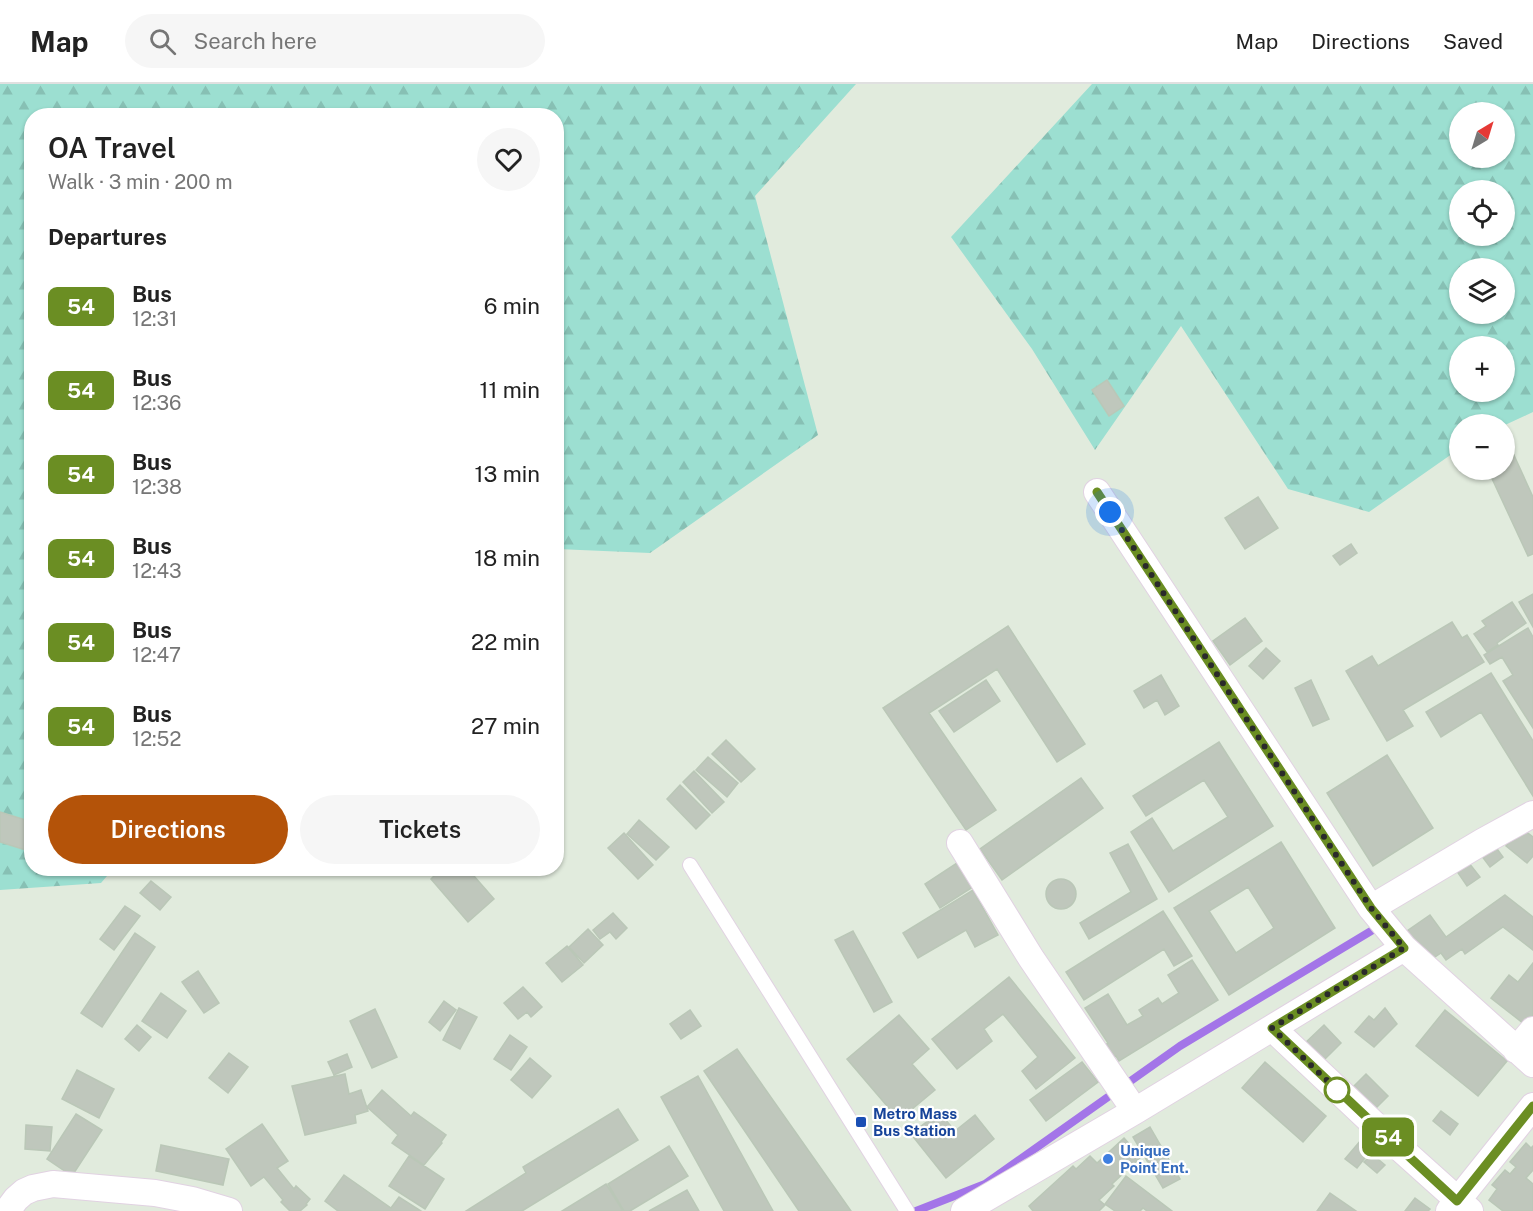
<!DOCTYPE html>
<meta charset="utf-8">
<style>
:root{--surface:#fff;--page:#f6f6f6;--text:#222;--muted:#767676;--line:#e0e0e0;--accent:#b45309}
body{margin:0;font-family:"Public Sans",sans-serif;background:var(--page);color:var(--text);height:100vh;display:flex;flex-direction:column;font-size:22px;white-space:nowrap}
*{box-sizing:border-box;margin:0}
p{font-size:20px;color:var(--muted)}
.icon{flex:none;width:33px;height:33px;fill:none;stroke:currentColor;stroke-width:2;stroke-linecap:round;stroke-linejoin:round}
.map{position:relative;flex:1;overflow:hidden}
.sheet{position:absolute;left:24px;top:24px;width:540px;height:768px;display:flex;flex-direction:column;background:var(--surface);border-radius:24px;box-shadow:0 2px 4px #0004}
.sheet>*{flex:none}
.badge{padding:0 12px;border-radius:9px;font-size:21px;line-height:39px}
.needle{width:39px;rotate:38deg}
.fabs{position:absolute;left:1449px;top:18px;display:grid;gap:12px}
.fabs a{display:grid;place-items:center;width:66px;height:66px;border-radius:50%;background:var(--surface);box-shadow:0 2px 4px #0004;font-size:30px}
.you{position:absolute;width:30px;height:30px;margin:-15px;border:4px solid #fff;border-radius:50%;background:#1a73e8;box-shadow:0 0 0 9px #1a73e833}
.map>.badge{position:absolute;translate:-50% -50%;box-shadow:0 0 0 3px #fff}
h2{padding:0 24px;font-size:22px;line-height:54px}
.round{display:grid;place-items:center;flex:none;width:63px;height:63px;border-radius:32px;background:var(--page)}
.summary{display:flex;align-items:center;justify-content:space-between;height:102px;padding:0 24px}
h1{font-size:28px;font-weight:600;line-height:45px}
.button{display:flex;gap:12px;margin-top:auto;padding:12px 24px}
.button a{flex:1;height:69px;border-radius:36px;background:var(--accent);color:#fff;font-size:24px;font-weight:600;line-height:69px;text-align:center}
.button a+a{background:var(--page);color:var(--text)}
ul{padding:0;list-style:none}
li{display:flex;align-items:center;gap:18px;height:84px;padding:0 24px}
li div{flex:1}
li b{display:block;font-size:22px}
li em{font-style:normal}
li .badge{min-width:66px;font-weight:700;text-align:center}
header{display:flex;align-items:center;gap:36px;box-sizing:border-box;height:84px;padding:0 30px;background:var(--surface);border-bottom:2px solid var(--line)}
header strong{font-size:28px}
nav{display:flex;gap:33px;margin-inline-start:auto;font-size:21px}
.search{width:420px;height:54px;background:var(--page);display:flex;align-items:center;gap:15px;box-sizing:border-box;padding:0 21px;border-radius:33px;color:var(--muted);font-size:22px}
.map>svg:first-child{display:block}
.forest{fill:url(#forest-firs);fill-rule:evenodd}
.lines{fill:none;stroke-linecap:round;stroke-linejoin:round}
.stream{stroke:#a375e8;stroke-width:8}
.building{fill:#bfc7bc;stroke:#bac7b7;stroke-width:1.5;fill-rule:evenodd}
.lane-casing{stroke:#e1d2e2;stroke-width:16}
.street-casing{stroke:#e1d2e2;stroke-width:28}
.lane{stroke:#fff;stroke-width:14}
.street{stroke:#fff;stroke-width:26}
.line-casing{stroke:#fff;stroke-width:14}
.line{stroke:#6b8e23;stroke-width:9}
.walk{stroke:#2a2a2a;stroke-width:6;stroke-dasharray:0 10.8}
.stop-dot{fill:#fff;stroke:#6b8e23;stroke-width:3}
.transit-dot{fill:#1a4fb4;stroke:#fff;stroke-width:2}
.shop-dot{fill:#3f7fe0;stroke:#fff;stroke-width:2}
.labels{text-anchor:middle;dominant-baseline:central;stroke-width:4.5;stroke-linejoin:round;paint-order:stroke}
.transit-label{font-size:15px;font-weight:bold;fill:#164399;stroke:#fff;text-anchor:start}
.shop-label{font-size:15px;font-weight:bold;fill:#366cbe;stroke:#fff;text-anchor:start}
</style>
<header>
<strong>Map</strong>
<div class="search"><svg class="icon" aria-label="search" viewBox="0 0 24 24"><circle cx="10" cy="10" r="6"/><path d="M15 15l6 6"/></svg>Search here</div>
<nav><a>Map</a><a>Directions</a><a>Saved</a></nav>
</header>
<div class="map">
<svg width="1533" height="1127" viewBox="0 0 1533 1127">
<defs>
<pattern id="forest-firs" width="22" height="20" patternUnits="userSpaceOnUse" patternTransform="scale(1.5)"><rect width="22" height="20" fill="#9cdfd1"/><path d="M5 1l3.5 6h-7zM16 11l3.5 6h-7z" fill="#87c0b4"/></pattern>
</defs>
<rect width="100%" height="100%" fill="#e1ebdd"/>
<path class="forest" d="M0,0H856L755,112L818,351L650,469L557,465L556,32H32V784L113,785L101,799L0,806Z
M1092,0H1533V328L1505,341L1460,340L1459,365L1369,428L1288,405L1181,242L1095,366L1032,265L951,153ZM1460,28H1504V74H1460ZM1460,106H1504V152H1460ZM1460,184H1504V230H1460ZM1460,262H1504V308H1460Z"/>
<g class="lines">
<path class="stream" d="M916,1127L985,1100L1180,962L1381,841"/>
</g>
<path class="building" d="M1107,296L1124,322L1109,332L1092,306Z
M1513,369L1533,413V470L1528,472L1488,386H1504V373Z
M1258,413L1278,444L1245,465L1225,434Z
M1351,460L1357,469L1340,481L1333,472Z
M1533,510V543L1519,518Z
M1512,518L1526,539L1497,559L1498,561L1487,568L1474,550L1486,542L1482,537Z
M1245,534L1262,557L1230,581L1213,557Z
M1452,538L1462,554L1467,551L1484,578L1403,626L1413,642L1387,657L1346,587L1372,572L1378,582Z
M1008,542L1085,660L1057,678L997,585L929,629L996,726L966,746L883,624Z
M1528,544L1533,553V644L1503,597L1513,591L1502,573L1490,580L1484,571Z
M1266,564L1280,577L1263,595L1249,582Z
M1491,589L1533,657V712L1481,628L1441,653L1426,628Z
M1161,591L1179,622L1165,631L1157,616L1144,624L1134,607Z
M986,596L1000,617L954,648L939,627Z
M1311,596L1329,635L1313,642L1295,604Z
M726,656L755,685L741,698L712,670Z
M1219,658L1273,742L1169,808L1131,748L1152,734L1173,767L1228,733L1204,696L1146,732L1133,712Z
M1387,671L1433,744L1373,782L1327,709Z
M708,673L738,699L727,713L696,686Z
M694,687L724,718L712,729L683,698Z
M1081,694L1103,724L1002,796L980,765Z
M680,701L710,731L696,745L667,715Z
M0,728L32,738V768L0,758Z
M639,736L669,763L656,776L627,750Z
M1521,744L1533,753V772L1527,779L1506,762Z
M624,749L653,781L638,795L608,764Z
M1281,758L1335,844L1229,911L1174,824ZM1248,803L1274,844L1236,869L1209,827Z
M1492,758L1503,773L1490,783L1478,767Z
M1128,760L1157,815L1089,855L1080,839L1131,808L1110,769Z
M1465,774L1480,793L1467,802L1454,783Z
M960,777L976,801L940,824L925,800Z
M88,784H105L104,789Z
M442,784H467L494,815L468,838L431,795Z
M1046 810a15 15 0 1 1 30 0a15 15 0 1 1-30 0Z
M151,797L171,813L160,826L140,809Z
M973,806L998,851L975,863L966,846L918,874L903,849Z
M1505,811L1533,833V866L1503,843L1465,870L1462,865L1446,876L1441,869L1429,877L1407,847L1430,831L1446,853Z
M125,822L140,832L114,866L100,855Z
M1163,827L1192,872L1174,882L1164,865L1084,916L1066,888Z
M613,829L627,844L616,855L610,848L600,855L593,846Z
M588,845L603,861L584,879L569,863Z
M853,847L892,918L874,928L835,856Z
M135,849L155,863L102,943L81,929Z
M567,862L583,881L562,898L546,879Z
M1192,876L1218,916L1119,977L1116,972L1106,979L1098,966L1108,959L1085,924L1108,910L1127,941L1143,932L1139,926L1158,914L1162,920L1179,909L1168,891Z
M1533,879V936L1528,943L1491,914L1509,891L1518,898Z
M198,887L219,919L204,929L182,898Z
M1009,893L1075,974L1036,1005L1022,987L1038,973L1003,930L984,945L992,957L957,985L932,955Z
M523,903L542,923L531,933L527,928L518,935L504,919Z
M161,909L186,927L167,954L142,937Z
M444,917L456,926L440,947L429,938Z
M459,924L477,933L460,965L443,956Z
M1385,924L1397,940L1374,963L1355,948L1369,932L1374,936Z
M375,925L397,973L372,984L350,937Z
M690,926L701,942L681,955L670,940Z
M1445,926L1507,977L1478,1012L1416,962Z
M899,931L929,965L912,980L935,1006L899,1036L847,975Z
M137,941L151,953L139,967L125,955Z
M1324,941L1341,959L1320,980L1303,961Z
M510,951L527,963L511,986L494,975Z
M737,965L851,1127H799L704,987Z
M229,969L248,983L228,1009L209,994Z
M347,970L352,983L334,991L328,978Z
M530,974L551,992L532,1014L511,996Z
M1082,978L1098,998L1046,1037L1030,1016Z
M1265,978L1326,1032L1303,1058L1242,1004Z
M77,986L114,1005L99,1034L62,1015Z
M345,990L349,1010L361,1006L368,1027L355,1031L356,1039L305,1051L292,1002Z
M1366,990L1388,1012L1371,1029L1349,1007Z
M698,992L773,1127H724L661,1013Z
M382,1006L411,1032L414,1028L446,1051L441,1058L442,1059L424,1081L392,1059L398,1051L367,1023Z
M618,1025L638,1056L522,1127H466L526,1089L523,1083Z
M1441,1027L1458,1040L1450,1051L1433,1037Z
M939,1028L955,1047L975,1031L994,1055L946,1094L911,1050Z
M76,1030L102,1046L72,1092L47,1075Z
M262,1040L288,1077L277,1084L294,1105L296,1102L310,1115L306,1120L307,1121L300,1127H290L281,1118L283,1116L264,1093L251,1102L226,1065Z
M26,1041L52,1043L50,1067L25,1065Z
M1150,1043L1180,1095L1163,1104L1133,1053Z
M1124,1054L1141,1073L1112,1100L1114,1102L1099,1116L1105,1121L1099,1127H1033L1029,1122L1073,1082L1076,1085L1090,1072L1097,1079Z
M1361,1056L1372,1065L1357,1084L1345,1075Z
M1526,1059L1531,1064L1533,1062V1086L1526,1094L1533,1100V1127H1503L1489,1116L1497,1105L1492,1101L1505,1086L1510,1090L1516,1083L1510,1078Z
M161,1061L229,1075L223,1101L156,1087Z
M669,1062L688,1092L630,1127H624L608,1100Z
M1372,1070L1385,1081L1377,1089L1364,1078Z
M409,1072L444,1095L425,1125L389,1102Z
M344,1091L391,1124L399,1113L421,1127H338L325,1117Z
M1126,1092L1172,1127H1147L1143,1124L1140,1127H1115L1105,1120Z
M606,1100L623,1127H562Z
M687,1106L699,1127H649Z
M1330,1109L1356,1127H1317Z
M1415,1114L1430,1125L1428,1127H1405Z"/>
<g class="lines">
<g class="lane-casing">
<path id="lane" d="M690,781L907,1127"/>
</g>
<g class="street-casing">
<path id="street" d="M1097,408L1371,824L1404,864L1533,980
M960,759L1031,874L1135,1027
M1371,824L1482,758L1533,730
M1272,944L1393,1058L1470,1127
M1516,966L1533,946
M7,1127L16,1115L24,1108L33,1104L53,1100L155,1109L192,1116L229,1127
M964,1127L1135,1027L1404,864
M1449,1127L1533,1022"/>
</g>
<use href="#lane" class="lane"/>
<use href="#street" class="street"/>
</g>
<g class="lines">
<g class="line-casing">
<path id="line" d="M1097,408L1371,824L1404,864L1272,944L1378,1044L1457,1117L1533,1022"/>
</g>
<use href="#line" class="line"/>
<path class="walk" d="M1110,428L1371,824L1404,864L1272,944L1337,1006"/>
</g>
<circle class="stop-dot" cx="1337" cy="1006" r="12"/>
<rect class="transit-dot" x="855" y="1032" width="12" height="12" rx="3"/>
<circle class="shop-dot" cx="1108" cy="1075" r="6"/>
<g class="labels">
<g class="transit-label">
<text x="873" y="1029">Metro Mass<tspan x="873" dy="17">Bus Station</tspan></text>
</g>
<g class="shop-label">
<text x="1120" y="1066">Unique<tspan x="1120" dy="17">Point Ent.</tspan></text>
</g>
</g>
</svg>
<div class="fabs">
<a><svg class="needle" viewBox="-14 -14 28 28"><path d="M0-13l5 13h-10z" fill="#e53935"/><path d="M0 13l5-13h-10z" fill="#767676"/></svg></a>
<a><svg class="icon" aria-label="locate" viewBox="0 0 24 24"><circle cx="12" cy="12" r="6"/><path d="M12 2v4M12 18v4M2 12h4M18 12h4"/></svg></a>
<a><svg class="icon" aria-label="layers" viewBox="0 0 24 24"><path d="M12 4l9 5-9 5-9-5zM3 14l9 5 9-5"/></svg></a>
<a>+</a>
<a>−</a>
</div>
<div class="you" style="left:1110px;top:428px"></div>
<b class="badge" style="left:1388px;top:1053px;background:#6b8e23;color:#fff">54</b>
<section class="sheet">
<div class="summary"><div><h1>OA Travel</h1><p>Walk · 3 min · 200 m</p></div><a class="round"><svg class="icon" aria-label="heart" viewBox="0 0 24 24"><path d="M12 20l-8-8c-3-5 5-10 8-4 3-6 11-1 8 4z"/></svg></a></div>
<h2>Departures</h2>
<ul>
<li><span class="badge" style="background:#6b8e23;color:#fff">54</span><div><b>Bus</b><p>12:31</p></div><em>6 min</em></li>
<li><span class="badge" style="background:#6b8e23;color:#fff">54</span><div><b>Bus</b><p>12:36</p></div><em>11 min</em></li>
<li><span class="badge" style="background:#6b8e23;color:#fff">54</span><div><b>Bus</b><p>12:38</p></div><em>13 min</em></li>
<li><span class="badge" style="background:#6b8e23;color:#fff">54</span><div><b>Bus</b><p>12:43</p></div><em>18 min</em></li>
<li><span class="badge" style="background:#6b8e23;color:#fff">54</span><div><b>Bus</b><p>12:47</p></div><em>22 min</em></li>
<li><span class="badge" style="background:#6b8e23;color:#fff">54</span><div><b>Bus</b><p>12:52</p></div><em>27 min</em></li>
</ul>
<div class="button"><a>Directions</a><a>Tickets</a></div>
</section>
</div>
